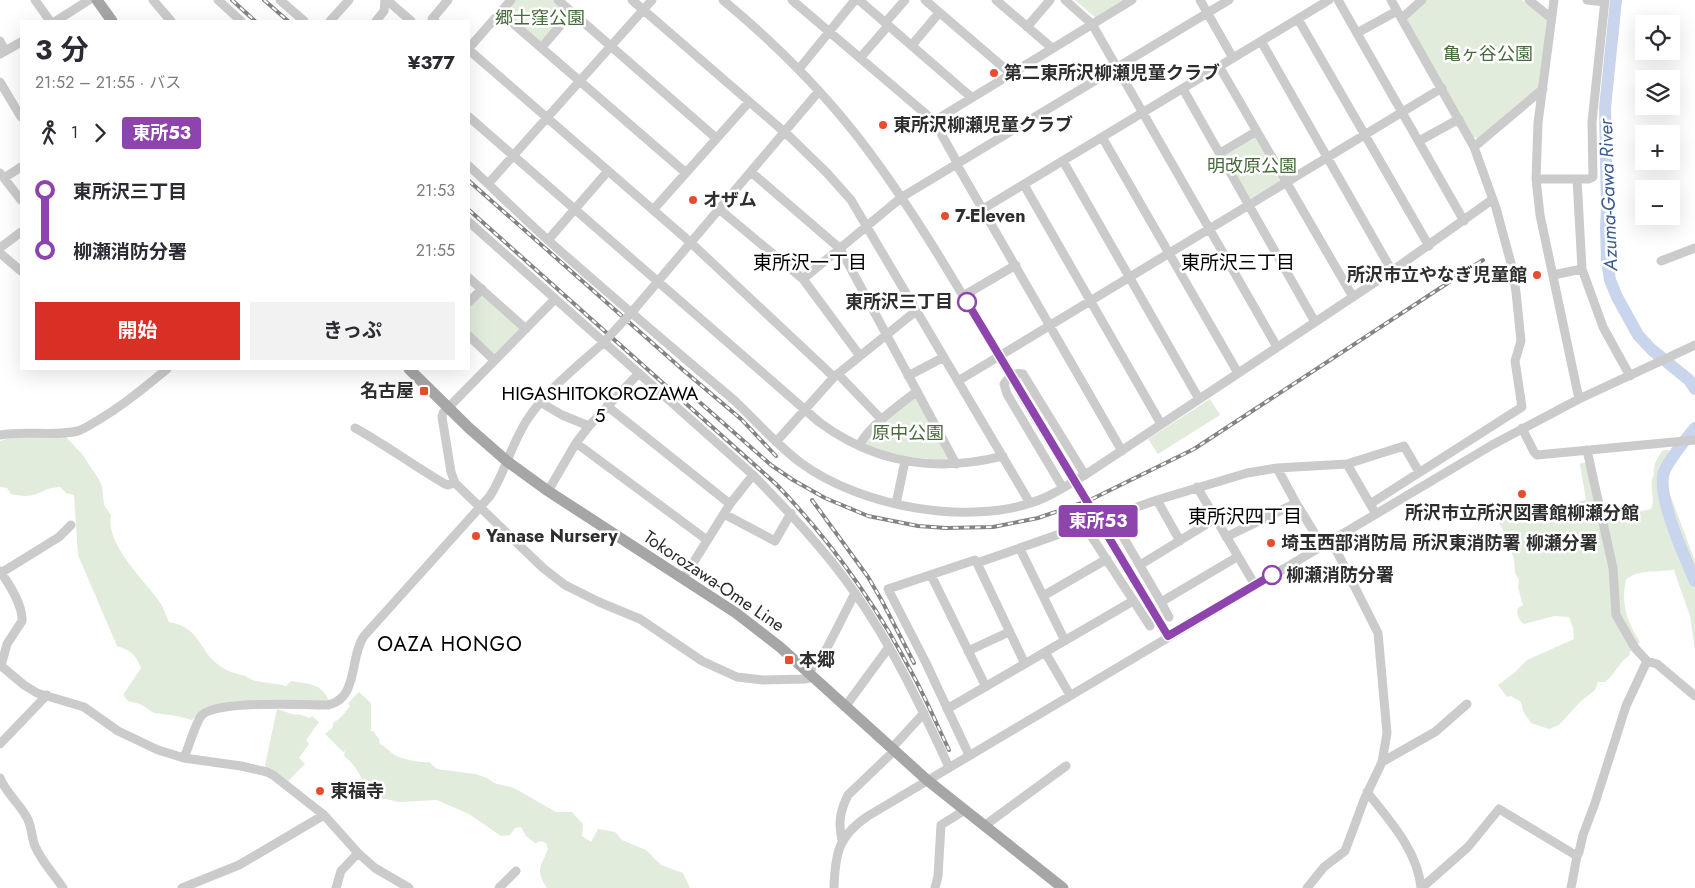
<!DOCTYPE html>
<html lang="ja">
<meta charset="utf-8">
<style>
:root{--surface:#fff;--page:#f2f2f3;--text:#2b2b33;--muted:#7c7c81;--accent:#d93025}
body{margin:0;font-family:Jost,"Noto Sans JP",sans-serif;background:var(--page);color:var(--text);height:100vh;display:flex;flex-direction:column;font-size:19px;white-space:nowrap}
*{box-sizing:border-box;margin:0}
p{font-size:16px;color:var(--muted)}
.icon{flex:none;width:28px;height:28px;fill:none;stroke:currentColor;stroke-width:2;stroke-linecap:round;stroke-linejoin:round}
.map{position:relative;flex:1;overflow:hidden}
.drawer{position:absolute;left:20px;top:20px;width:450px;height:350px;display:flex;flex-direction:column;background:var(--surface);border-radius:0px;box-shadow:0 5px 20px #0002}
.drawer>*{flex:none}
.badge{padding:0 10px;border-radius:4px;font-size:18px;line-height:32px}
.tools{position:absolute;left:1635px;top:15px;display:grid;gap:10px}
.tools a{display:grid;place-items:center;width:45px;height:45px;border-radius:0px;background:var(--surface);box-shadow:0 5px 20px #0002;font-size:25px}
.map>.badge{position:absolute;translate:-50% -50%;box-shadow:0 0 0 2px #fff}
.legs{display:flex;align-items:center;gap:8px;height:55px;padding:0 15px;font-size:16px}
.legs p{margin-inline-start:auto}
.summary{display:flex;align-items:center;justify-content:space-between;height:85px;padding:0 15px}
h1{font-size:28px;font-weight:700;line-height:38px}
.primary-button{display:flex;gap:10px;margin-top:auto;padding:10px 15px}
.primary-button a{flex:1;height:58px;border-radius:0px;background:var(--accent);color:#fff;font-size:20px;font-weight:700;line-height:58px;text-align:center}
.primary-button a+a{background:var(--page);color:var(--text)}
ul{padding:0 15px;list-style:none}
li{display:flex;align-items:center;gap:18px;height:60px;font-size:19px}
li i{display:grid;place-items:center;width:8px;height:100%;margin:0 6px;background:currentColor}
li i::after{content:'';width:12px;height:12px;margin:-6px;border:4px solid;border-radius:50%;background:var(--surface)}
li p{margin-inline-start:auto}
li:first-child i{background:linear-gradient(#0000 50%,currentColor 0)}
li:last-child i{background:linear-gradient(currentColor 50%,#0000 0)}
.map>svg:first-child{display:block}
.green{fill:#e1ecdc}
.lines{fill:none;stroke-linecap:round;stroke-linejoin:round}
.river{stroke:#c8d5ec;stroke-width:12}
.minor-tunnel{stroke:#d5d5d5;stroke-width:9;stroke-dasharray:9 4.5;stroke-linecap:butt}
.minor{stroke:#cbcbcb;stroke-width:9}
.major{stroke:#a6a6a6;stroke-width:11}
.rail-casing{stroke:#838383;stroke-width:4}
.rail{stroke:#fff;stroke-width:2;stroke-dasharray:5.5;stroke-linecap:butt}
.minor-bridge{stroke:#cbcbcb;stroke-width:9}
.line-1-casing{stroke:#fff;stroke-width:11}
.line-1{stroke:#8e44ad;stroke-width:8}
.poi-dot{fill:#e84c2e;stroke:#fff;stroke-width:2}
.stop-1-dot{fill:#fff;stroke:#8e44ad;stroke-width:2.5}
.labels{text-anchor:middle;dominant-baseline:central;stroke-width:5;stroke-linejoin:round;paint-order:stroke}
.park-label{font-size:18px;fill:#466b3b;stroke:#fff}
.poi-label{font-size:18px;font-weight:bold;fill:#2e2e2e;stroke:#fff;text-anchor:start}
.stop-label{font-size:18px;font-weight:bold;fill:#2e2e2e;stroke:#fff;text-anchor:end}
.street-label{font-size:18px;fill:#2e2e2e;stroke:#fff}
.water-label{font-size:19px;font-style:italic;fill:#3b5c92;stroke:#fff}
.neighbourhood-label{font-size:19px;fill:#000;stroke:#fff}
.quarter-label{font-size:20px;letter-spacing:1px;fill:#000;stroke:#fff}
</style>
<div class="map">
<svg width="1695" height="888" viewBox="0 0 1695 888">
<rect width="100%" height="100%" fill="#fff"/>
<path class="green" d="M515,0H553L567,12L541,43L506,13V10Z
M1075,0H1125L1096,18Z
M1426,0H1522L1547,20L1539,88L1482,137L1477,138L1472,137L1408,22L1407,18Z
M1255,134L1280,181L1251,198L1248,197L1224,153Z
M480,293L521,329L495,356L469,333V305Z
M914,397L917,398L949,458L948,461L900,456L866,445L865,441L883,422Z
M1210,399L1220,415L1158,454L1148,439Z
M65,436L82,454L98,478L102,486L104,505L111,515C105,545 145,580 161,604C164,609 166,616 169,622C202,628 198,651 220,666C228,672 236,673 245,676C249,678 252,680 256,681C266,683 276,683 286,686L291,681C308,684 322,683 329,701H288L199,714L192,720L177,716L154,713L140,704L128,701L123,695L141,668C135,654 132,651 117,646L78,555L74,495L66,493L60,487C46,488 48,490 36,494C29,497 19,496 11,494L7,488L0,487V441L12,437Z
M1663,450H1669L1671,456V464L1665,481L1695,561V650L1690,616L1674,570L1644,572L1635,574L1626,579C1621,604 1626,620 1640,642L1631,650L1629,656C1622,659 1614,675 1605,682H1598L1595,690L1580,702L1559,725L1549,729L1531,723L1523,711L1521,702L1511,696L1507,697L1498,685L1514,673L1527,660L1574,639L1573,628L1569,617L1554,616L1524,624C1519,621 1516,614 1518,608L1523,605L1518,587L1519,580L1515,573L1514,558L1506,541L1503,530L1495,517L1494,512L1499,511L1509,516L1527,512H1540L1546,504H1560L1586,500L1580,465L1581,463H1587L1596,503H1606L1620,516L1651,509C1656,498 1648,485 1654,475C1652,467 1658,456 1663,450Z
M359,692L371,703V729L370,731H373L379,739L380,744C386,747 388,750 393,754C400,759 420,763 429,762L437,769L475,774L487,778L494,783L514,788L556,812H572L583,824L582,836L591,842L598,829L615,832L622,840L646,850L661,865L683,873L690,888H693H547C534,868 542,867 548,848L546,843L541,841L535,843L526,836L521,827L515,828L510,835L501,836L469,814L437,800L399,802L367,795C363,779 357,766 344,756L345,751L343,752L325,734L332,728L334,722C341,719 345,712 350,706L348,703Z
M277,709L295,715L298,714L310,718L312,716L319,722L306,740L309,744L299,758L305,764L288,781L266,768L265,765Z"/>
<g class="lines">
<path class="river" d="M1616,0L1605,108L1607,209L1606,228L1607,261L1610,280L1617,297L1638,335L1651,349L1689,380L1695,389
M1695,428C1686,439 1669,459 1664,472C1656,495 1685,558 1695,581"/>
<path class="minor-tunnel" d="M1072,478L1099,523"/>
<path class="minor" d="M35,0L50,21
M153,0L171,21
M218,0L241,21
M280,0L304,21
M387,0L411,21
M558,0L716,138
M632,0L789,136L827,173L851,200L1030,503
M723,0C777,45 828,96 870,153C916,215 955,282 994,348C1019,392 1046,435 1072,478
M792,0L934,121L958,164
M859,0L971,97
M925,0L1010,73
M996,0L1052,48
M1065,0L1092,24L1277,347
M1200,0L1233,58
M1338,0L1464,221
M1529,0L1551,18
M1554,0L1538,123L1536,179L1540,215L1579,399
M1587,0L1605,2
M500,12L686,173
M1402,18L1422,0
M1298,19L1429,246
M56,21L89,0
M330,21L349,0
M376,21L384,11L385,0
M435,21L432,19L448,0
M885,23L905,0
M1027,27L1050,0
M1357,33L1397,11
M0,41L5,51
M1261,41L1392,271
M912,45L939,13
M542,47L572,12
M469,48L511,0
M469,50L690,242L834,377
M0,54L21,42
M860,58L888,26
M1219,66L1353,297
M799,69L855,0
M0,82L21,117
M1183,89L1315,322
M469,117L819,422C874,463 936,473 1003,456
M934,121L1132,0
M1102,137L1238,373
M1419,141L1459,119
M1474,147L1543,89
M1220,153L1257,131
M1063,161L1199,399
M957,165L1122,451
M469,166C496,191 522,217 549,241C595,282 642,322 689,362C704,375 720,388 735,401C757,422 777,445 801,463C861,507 970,527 1039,500C1056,494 1070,483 1085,475L1392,271L1493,199
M751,172L837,246L842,252L956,464
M0,173L21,200
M4,178L21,167
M1536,179H1589L1593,177L1592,122L1605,0
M1577,179L1582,269L1603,327L1630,376
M488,184L652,0
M1024,185L1161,424
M719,209L803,279L860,356
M983,209L1329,0
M653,210L749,102
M469,222L753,475C789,512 825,550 855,593C893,647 921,707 949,767
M548,240L608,171
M0,248L21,232
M0,253L21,271
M1661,261L1695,248
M1553,275L1582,269
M469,278L526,329
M803,279L902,197L1229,0
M963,296L1016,265
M555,299L443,413L442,417L451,472L455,483L543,568L565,585L599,602L640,619L702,661L737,677L763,680L805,679L814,677
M469,302L482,289
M632,312L819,91
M469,336L494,360
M838,374L882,420
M908,376L944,357
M958,381L1442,88
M540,402L562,415L589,426
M607,406L730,504
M355,428C386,445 414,466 445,484L448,485L455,483
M1522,428L1534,452L1537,455L1695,440
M0,435C25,430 52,437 78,431C84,429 90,425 95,422C121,407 144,388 167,369
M776,442L834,377L916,311
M576,443L707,540
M859,446C868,427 899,405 916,392
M1347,464L1373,509
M1277,468L1296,503L1322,545
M1197,487L1255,585
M1063,488L1007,394L1004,384C1009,377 1014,372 1023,374L1085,475
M548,491L576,443L589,426L639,373
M1157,500L1180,541
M896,504L905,461
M1370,504L1522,407L1515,361L1521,341L1516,292L1512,267L1496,208L1474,147L1391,0
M724,514L775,541L791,513
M1111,516L1161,602L1237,557
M1099,523L1168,637
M1084,525L1150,626
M1226,537L1296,503
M1020,549L1065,641
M977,563L1025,664
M1140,565L1215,519
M0,571C9,584 23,605 22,621L7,644L1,666
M1,573L59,537L71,525
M931,575L986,687
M683,579L730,504L753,475
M1043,596L1107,559
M1161,602L1169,617
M968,651L1009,632
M1045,652L1070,695
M1647,661L1657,664L1695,696
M0,665L24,685L37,693L84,707L118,731L158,750L184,758L241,766L267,772L273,775L324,815L358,853L375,868L409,888
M809,672L827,648L855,593
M845,707L889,647
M947,709L1133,601
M0,744L47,695
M891,749L924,713
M969,755L926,663L888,589L975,560L977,563L1157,500L1247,473L1277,468L1347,464L1404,446L1419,472
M184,758C188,749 196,721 202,715C218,700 304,705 328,705C359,698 349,658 364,636L490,496C506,471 512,441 529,417C549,388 578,366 603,343
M1382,762L1435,732L1467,704
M0,778C6,793 18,802 26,816C32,825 31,836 35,846C41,861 54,874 63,888
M1367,792C1389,820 1418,851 1421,888
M984,826L1066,766
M842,840C838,823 840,811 848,795L894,751
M1421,887L1426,884L1468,847L1499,809L1577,856
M182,888L239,865L324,815
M336,888L341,871L358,853
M499,888L516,871
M834,888C835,854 838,836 868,816L1492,445L1579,399L1695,345
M935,888L938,876L941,825L965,810
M1307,888L1324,867L1345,851L1364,800L1382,762L1387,733L1378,633L1331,540
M1571,888L1577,856L1579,852L1583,835L1595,803L1626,706L1647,661L1635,648L1616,615L1613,568L1587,450"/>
<path class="major" d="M97,0L112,21
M409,369L469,428L508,462L548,491L736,613L780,647L927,780L1063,888"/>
<g class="rail-casing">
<path id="rail" d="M232,0L255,21
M264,0L288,21
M469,181L683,370L741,419L776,456
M469,210L776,484C830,540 877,606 913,675C926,699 937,725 949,750
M687,391L771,465L793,480L825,498L868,516L918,526L946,528L993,527L1038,518L1090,500L1194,449L1483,260
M812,500L868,577L882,601L914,663"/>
</g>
<use href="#rail" class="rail"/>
<path class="minor-bridge" d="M603,343L632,312"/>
</g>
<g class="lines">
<g class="line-1-casing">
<path id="line-1" d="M967,302L1168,636L1272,575"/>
</g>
<use href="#line-1" class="line-1"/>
</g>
<g class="poi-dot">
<circle cx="994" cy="73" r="5"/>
<circle cx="883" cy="125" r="5"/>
<circle cx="693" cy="200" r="5"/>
<circle cx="945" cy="216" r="5"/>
<circle cx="1537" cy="275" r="5"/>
<rect x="419" y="386" width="10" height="10" rx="2.5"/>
<circle cx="1522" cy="494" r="5"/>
<circle cx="476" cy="536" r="5"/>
<circle cx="1271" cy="543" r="5"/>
<rect x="784" y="655" width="10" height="10" rx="2.5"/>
<circle cx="320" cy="791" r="5"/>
</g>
<g class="stop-1-dot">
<circle cx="967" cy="302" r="9"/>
<circle cx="1272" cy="575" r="9"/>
</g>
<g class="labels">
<g class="park-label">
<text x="540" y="18">郷士窪公園</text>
<text x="1488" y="54">亀ヶ谷公園</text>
<text x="1252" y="166">明改原公園</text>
<text x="908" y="433">原中公園</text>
</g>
<g class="poi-label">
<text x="1004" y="73">第二東所沢柳瀬児童クラブ</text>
<text x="893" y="125">東所沢柳瀬児童クラブ</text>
<text x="703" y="200">オザム</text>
<text x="955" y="216">7-Eleven</text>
<text x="1527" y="275" text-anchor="end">所沢市立やなぎ児童館</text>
<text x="414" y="391" text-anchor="end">名古屋</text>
<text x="1522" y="513" text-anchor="middle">所沢市立所沢図書館柳瀬分館</text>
<text x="486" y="536">Yanase Nursery</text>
<text x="1281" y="543">埼玉西部消防局 所沢東消防署 柳瀬分署</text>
<text x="799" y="660">本郷</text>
<text x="330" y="791">東福寺</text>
</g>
<g class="stop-label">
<text x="953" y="302">東所沢三丁目</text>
<text x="1286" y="575" text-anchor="start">柳瀬消防分署</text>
</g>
<g class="street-label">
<text transform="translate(714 581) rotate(34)">Tokorozawa-Ome Line</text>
</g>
<g class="water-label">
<text transform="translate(1608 195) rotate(-92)">Azuma-Gawa River</text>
</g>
<g class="neighbourhood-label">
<text x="810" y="262">東所沢一丁目</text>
<text x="1238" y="262">東所沢三丁目</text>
<text x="600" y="393">HIGASHITOKOROZAWA<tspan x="600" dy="22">5</tspan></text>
<text x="1245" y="516">東所沢四丁目</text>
</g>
<g class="quarter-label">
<text x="450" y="644">OAZA HONGO</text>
</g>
</g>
</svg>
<div class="tools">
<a><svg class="icon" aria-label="locate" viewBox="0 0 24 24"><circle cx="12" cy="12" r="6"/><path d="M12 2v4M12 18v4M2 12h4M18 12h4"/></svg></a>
<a><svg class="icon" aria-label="layers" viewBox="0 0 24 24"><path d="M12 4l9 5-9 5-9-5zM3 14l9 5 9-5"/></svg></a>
<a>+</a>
<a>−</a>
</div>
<b class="badge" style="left:1098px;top:521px;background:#8e44ad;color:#fff">東所53</b>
<section class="drawer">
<div class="summary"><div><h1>3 分</h1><p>21:52 – 21:55 · バス</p></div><b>¥377</b></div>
<div class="legs"><svg class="icon" aria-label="walk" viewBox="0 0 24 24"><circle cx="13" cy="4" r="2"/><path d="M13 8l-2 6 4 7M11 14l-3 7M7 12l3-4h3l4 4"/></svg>1<svg class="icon" aria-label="forward" viewBox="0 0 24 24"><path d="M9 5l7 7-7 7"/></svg><b class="badge" style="background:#8e44ad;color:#fff">東所53</b></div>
<ul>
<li><i style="color:#8e44ad"></i><b>東所沢三丁目</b><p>21:53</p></li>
<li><i style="color:#8e44ad"></i><b>柳瀬消防分署</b><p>21:55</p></li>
</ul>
<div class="primary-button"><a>開始</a><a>きっぷ</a></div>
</section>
</div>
